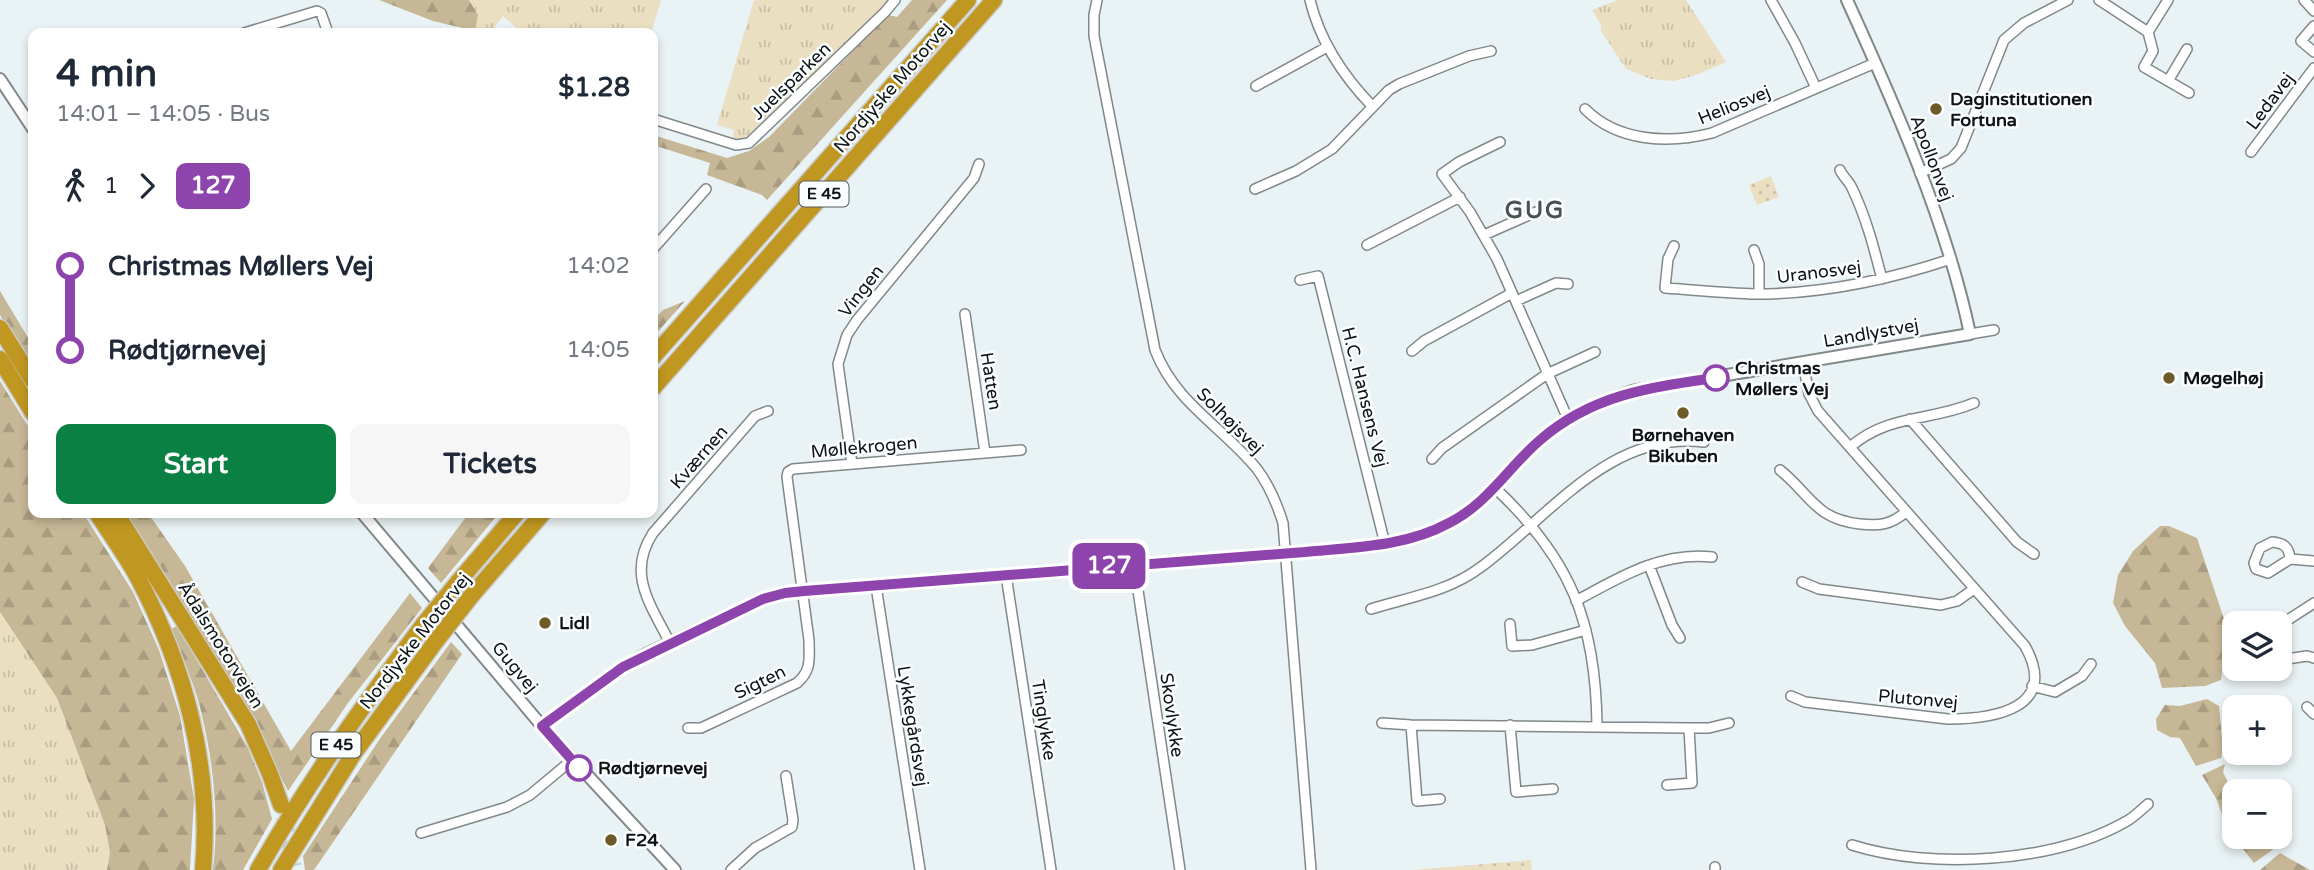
<!DOCTYPE html>
<meta charset="utf-8">
<style>
:root{--surface:#fff;--page:#f6f6f7;--text:#1f2937;--muted:#747a83;--accent:#0b8043}
body{margin:0;font-family:"Varela Round",sans-serif;background:var(--page);color:var(--text);height:100vh;display:flex;flex-direction:column;font-size:26px;white-space:nowrap}
*{box-sizing:border-box;margin:0}
p{font-size:23px;color:var(--muted)}
.icon{flex:none;width:38px;height:38px;fill:none;stroke:currentColor;stroke-width:2;stroke-linecap:round;stroke-linejoin:round}
.map{position:relative;flex:1;overflow:hidden}
.panel{position:absolute;left:28px;top:28px;width:630px;height:490px;display:flex;flex-direction:column;background:var(--surface);border-radius:14px;box-shadow:0 4px 10px #0003}
.panel>*{flex:none}
.badge{padding:0 14px;border-radius:10px;font-size:24px;line-height:46px}
.buttons{position:absolute;left:2222px;top:611px;display:grid;gap:14px}
.buttons a{display:grid;place-items:center;width:70px;height:70px;border-radius:14px;background:var(--surface);box-shadow:0 4px 10px #0003;font-size:35px}
.map>.badge{position:absolute;translate:-50% -50%;box-shadow:0 0 0 4px #fff}
.legs{display:flex;align-items:center;gap:10px;height:77px;padding:0 28px;font-size:23px}
.legs p{margin-inline-start:auto}
.overview{display:flex;align-items:center;justify-content:space-between;height:119px;padding:0 28px}
h1{font-size:38px;font-weight:800;line-height:52px}
.button{display:flex;gap:14px;margin-top:auto;padding:14px 28px}
.button a{flex:1;height:80px;border-radius:14px;background:var(--accent);color:#fff;font-size:28px;font-weight:800;line-height:80px;text-align:center}
.button a+a{background:var(--page);color:var(--text)}
ul{padding:0 28px;list-style:none}
li{display:flex;align-items:center;gap:24px;height:84px;font-size:26px}
li i{display:grid;place-items:center;width:10px;height:100%;margin:0 9px;background:currentColor}
li i::after{content:'';width:18px;height:18px;margin:-9px;border:5px solid;border-radius:50%;background:var(--surface)}
li p{margin-inline-start:auto}
li:first-child i{background:linear-gradient(#0000 50%,currentColor 0)}
li:last-child i{background:linear-gradient(currentColor 50%,#0000 0)}
.map>svg:first-child{display:block}
.grass{fill:url(#grass-tufts)}
.forest{fill:url(#forest-firs)}
.park{fill:url(#park-dots)}
.lines{fill:none;stroke-linecap:round;stroke-linejoin:round}
.motorway-tunnel{stroke:#c8d1d2;stroke-width:16;stroke-dasharray:16 8;stroke-linecap:butt}
.minor-casing{stroke:#80888a;stroke-width:12}
.tertiary-casing{stroke:#80888a;stroke-width:14}
.motorway-casing{stroke:#cacbcb;stroke-width:19}
.minor{stroke:#fff;stroke-width:9}
.tertiary{stroke:#fff;stroke-width:10}
.motorway{stroke:#c09720;stroke-width:16}
.motorway-bridge-casing{stroke:#cacbcb;stroke-width:19;stroke-linecap:butt}
.motorway-bridge{stroke:#c09720;stroke-width:16}
.line-1-casing{stroke:#fff;stroke-width:16}
.line-1{stroke:#8e44ad;stroke-width:10}
.poi-dot{fill:#6e5a29;stroke:#fafeff;stroke-width:2.5}
.stop-1-dot{fill:#fff;stroke:#8e44ad;stroke-width:3.5}
.labels{text-anchor:middle;dominant-baseline:central;stroke-width:5;stroke-linejoin:round;paint-order:stroke}
.shield{fill:#fafeff;stroke:#565a5a;stroke-width:2}
.shield-label{font-size:16px;font-weight:bold;fill:#101314}
.street-label{font-size:18px;fill:#101314;stroke:#fafeff}
.poi-label{font-size:18px;font-weight:bold;fill:#101314;stroke:#fafeff;text-anchor:start}
.stop-label{font-size:18px;font-weight:bold;fill:#101314;stroke:#fafeff;text-anchor:start}
.district-label{font-size:24px;font-weight:bold;letter-spacing:2px;fill:#4a5153;stroke:#fafeff}
</style>
<div class="map">
<svg width="2314" height="870" viewBox="0 0 2314 870">
<defs>
<pattern id="grass-tufts" width="24" height="20" patternUnits="userSpaceOnUse" patternTransform="scale(1.75)"><rect width="24" height="20" fill="#ebdfc2"/><path d="M3 7l-1-3M5 7V3M7 7l1-3M15 17l-1-3M17 17v-4M19 17l1-3" fill="none" stroke="#c8bea6"/></pattern>
<pattern id="forest-firs" width="22" height="20" patternUnits="userSpaceOnUse" patternTransform="scale(1.75)"><rect width="22" height="20" fill="#c6b796"/><path d="M5 1l3.5 6h-7zM16 11l3.5 6h-7z" fill="#a99c80"/></pattern>
<pattern id="park-dots" width="8" height="8" patternUnits="userSpaceOnUse" patternTransform="scale(1.75)"><rect width="8" height="8" fill="#ebdfc2"/><path d="M2 2h.1M6 6h.1" fill="none" stroke="#c8bea6" stroke-width="1.8" stroke-linecap="round"/></pattern>
</defs>
<rect width="100%" height="100%" fill="#e9f2f4"/>
<path class="grass" d="M469,0H661L651,33H522L503,16L490,33L475,31L478,15Z
M754,0H888L869,23L749,140L732,142L734,130L717,125Z
M1618,0H1686L1726,62L1696,75L1674,81L1651,79L1626,69L1601,31V25L1592,10Z
M0,612L57,698L105,825L110,853L107,870H0Z"/>
<path class="forest" d="M379,0H469L478,15L475,31L433,21Z
M912,0H947L767,200L762,195L707,175L710,163L653,145V135L727,158L749,151L769,137L888,15L897,17Z
M0,291L33,346V368L0,315Z
M685,301L653,337V321L663,310Z
M0,381L33,434V513H83L133,592L159,650L180,716L194,799L190,870H107L110,853L105,825L57,698L0,612Z
M126,513H148L185,566L291,751L410,593L422,608L348,703L288,791C241,694 184,603 126,513Z
M469,513H499L441,583L428,568Z
M2160,526H2169L2197,538L2227,628L2221,680L2205,686L2162,688L2155,663L2125,626L2113,603L2118,575L2133,551Z
M177,626L248,748L262,782L272,819L243,870H213C219,821 214,768 203,720C197,689 183,659 171,629Z
M451,642L462,654L314,870H305L303,856L379,740Z
M2207,699L2219,706L2223,750L2221,758L2196,766L2180,738L2170,737L2157,730L2156,719L2165,705L2180,706Z
M2225,764L2223,772L2235,797V836L2262,837L2275,848L2254,863L2226,827L2217,800L2202,775Z
M2280,853L2310,870H2260Z"/>
<path class="park" d="M1771,176L1779,197L1757,205L1749,185Z
M1531,860L1532,870H1413Z"/>
<g class="lines">
<path class="motorway-tunnel" d="M284,817L294,866"/>
<g class="minor-casing">
<path id="minor" d="M1097,0L1094,15V36L1155,350C1176,404 1222,426 1257,469C1269,485 1277,504 1283,523L1311,870
M1310,0C1320,42 1343,76 1373,107
M1771,0L1795,43L1816,88
M2099,0L2148,32L2168,0
M2304,0L2314,11
M2314,26L2301,41L2314,52
M2148,32L2153,51L2144,67L2189,93
M244,33L317,11L321,13L328,33
M2168,81L2187,49
M1256,86L1327,47
M1585,109C1618,142 1669,144 1712,133L1875,63
M653,119L736,145L749,143L885,12L895,0
M1500,142L1459,162L1442,174L1470,212L1497,259L1568,419
M2251,152L2314,68
M1840,170C1843,177 1849,181 1852,188C1866,217 1874,248 1882,279
M1920,173L1951,159L1961,148L2004,40L2024,23L2068,0
M1255,189L1296,171L1332,149L1389,90L1399,84L1469,56L1491,51
M1484,235L1536,212
M1367,245L1460,197
M1674,246L1668,259L1665,288C1695,290 1726,293 1756,294C1823,294 1888,280 1951,259
M653,249L706,189
M1754,250L1759,264V294
M1300,280L1318,276L1385,544
M1516,301L1556,283L1568,284
M965,314L985,453
M1970,334L1994,330
M1412,351L1424,341L1512,293
M1910,419L2017,542L2034,554
M1850,447C1890,413 1929,422 1974,403
M1432,459L1442,448L1547,374L1595,352
M852,464L838,364L847,335L857,320L974,178L979,164
M1780,470C1812,496 1815,519 1860,524C1880,526 1890,525 1906,512
M1495,488C1571,559 1596,623 1597,726
M2290,559C2289,547 2284,543 2272,542L2260,548L2254,563L2256,569L2268,573L2290,559L2314,561
M1134,564L1180,870
M1649,565L1672,625L1680,638
M1006,575L1051,870
M1802,582L1819,589L1941,605L1957,601L1974,589
M876,586L920,870
M1576,601C1618,578 1662,551 1712,557
M1371,609C1409,597 1448,592 1481,567C1549,517 1609,431 1704,442
M1510,624L1512,646L1532,645L1586,630
M2280,625L2314,603
M670,643C651,605 626,574 653,533L755,416L768,411
M2280,660L2307,656L2314,658
M2032,686L2055,692L2082,676L2091,664
M1791,696L1805,702L1948,719C1993,719 2060,709 2025,646L1818,411L1809,394L1803,363
M2307,707L2314,714
M1382,723L1411,725L1689,728H1709L1729,723
M1411,725L1417,801L1440,799
M1510,725L1516,792L1553,789
M688,728H701L797,683C812,670 809,659 809,640L787,477L788,472L793,469L1021,450
M1667,785L1692,783L1689,728
M421,833L507,807L530,795L572,760
M1852,845C1931,870 2054,863 2127,821C2134,817 2141,810 2148,804
M1715,867V870
M731,870L755,848L792,827L793,820L786,776"/>
</g>
<g class="tertiary-casing">
<path id="tertiary" d="M0,79L33,129
M362,513L542,726L675,870
M542,726L623,667L646,654L763,599L785,593L1305,552C1355,547 1407,548 1451,522C1487,502 1508,469 1538,442C1565,417 1597,403 1632,391L1970,334C1947,223 1894,103 1847,0"/>
</g>
<g class="motorway-casing">
<path id="motorway" d="M0,328L33,381
M653,357L968,0
M0,359L33,413
M653,388L994,0
M97,513C110,534 125,554 137,576C185,666 212,768 203,870
M116,513L248,724L270,774L281,805
M458,582L517,513
M472,595L543,513
M258,870C307,784 364,704 423,625
M281,870L354,753L436,641"/>
</g>
<use href="#minor" class="minor"/>
<use href="#tertiary" class="tertiary"/>
<use href="#motorway" class="motorway"/>
<g class="motorway-bridge-casing">
<path id="motorway-bridge" d="M423,625L458,582
M436,641L472,595"/>
</g>
<use href="#motorway-bridge" class="motorway-bridge"/>
</g>
<g class="lines">
<g class="line-1-casing">
<path id="line-1" d="M579,768L542,726L623,667L763,599L785,593L804,591L1305,552C1354,547 1405,547 1449,523C1487,504 1508,468 1539,441C1591,395 1650,387 1716,378"/>
</g>
<use href="#line-1" class="line-1"/>
</g>
<g class="poi-dot">
<circle cx="1936" cy="109" r="7"/>
<circle cx="2169" cy="378" r="7"/>
<circle cx="1683" cy="413" r="7"/>
<circle cx="545" cy="623" r="7"/>
<circle cx="611" cy="840" r="7"/>
</g>
<g class="stop-1-dot">
<circle cx="1716" cy="378" r="12"/>
<circle cx="579" cy="768" r="12"/>
</g>
<g class="labels">
<g class="shield">
<rect x="799.5" y="181.5" width="49" height="25" rx="5"/>
<rect x="311.5" y="732.5" width="49" height="25" rx="5"/>
</g>
<g class="shield-label">
<text x="824" y="194">E 45</text>
<text x="336" y="745">E 45</text>
</g>
<g class="street-label">
<text transform="translate(791 81) rotate(-44)">Juelsparken</text>
<text transform="translate(892 87) rotate(-49)">Nordjyske Motorvej</text>
<text transform="translate(2270 101) rotate(-53)">Ledavej</text>
<text transform="translate(1734 105) rotate(-22)">Heliosvej</text>
<text transform="translate(1932 158) rotate(69)">Apollonvej</text>
<text transform="translate(1819 272) rotate(-7)">Uranosvej</text>
<text transform="translate(861 291) rotate(-52)">Vingen</text>
<text transform="translate(1871 333) rotate(-10)">Landlystvej</text>
<text transform="translate(991 381) rotate(81)">Hatten</text>
<text transform="translate(1365 397) rotate(76)">H.C. Hansens Vej</text>
<text transform="translate(1230 421) rotate(45)">Solhøjsvej</text>
<text transform="translate(864 447) rotate(-5)">Møllekrogen</text>
<text transform="translate(699 457) rotate(-49)">Kværnen</text>
<text transform="translate(415 641) rotate(-52)">Nordjyske Motorvej</text>
<text transform="translate(221 645) rotate(58)">Ådalsmotorvejen</text>
<text transform="translate(515 667) rotate(50)">Gugvej</text>
<text transform="translate(760 682) rotate(-26)">Sigten</text>
<text transform="translate(1918 699) rotate(5)">Plutonvej</text>
<text transform="translate(1172 715) rotate(82)">Skovlykke</text>
<text transform="translate(1044 720) rotate(81)">Tinglykke</text>
<text transform="translate(913 726) rotate(81)">Lykkegårdsvej</text>
</g>
<g class="poi-label">
<text x="1950" y="99">Daginstitutionen<tspan x="1950" dy="21">Fortuna</tspan></text>
<text x="2183" y="378">Møgelhøj</text>
<text x="1683" y="435" text-anchor="middle">Børnehaven<tspan x="1683" dy="21">Bikuben</tspan></text>
<text x="559" y="623">Lidl</text>
<text x="625" y="840">F24</text>
</g>
<g class="stop-label">
<text x="1735" y="368">Christmas<tspan x="1735" dy="21">Møllers Vej</tspan></text>
<text x="598" y="768">Rødtjørnevej</text>
</g>
<g class="district-label">
<text x="1535" y="210">GUG</text>
</g>
</g>
</svg>
<div class="buttons">
<a><svg class="icon" aria-label="layers" viewBox="0 0 24 24"><path d="M12 4l9 5-9 5-9-5zM3 14l9 5 9-5"/></svg></a>
<a>+</a>
<a>−</a>
</div>
<b class="badge" style="left:1109px;top:566px;background:#8e44ad;color:#fff">127</b>
<section class="panel">
<div class="overview"><div><h1>4 min</h1><p>14:01 – 14:05 · Bus</p></div><b>$1.28</b></div>
<div class="legs"><svg class="icon" aria-label="walk" viewBox="0 0 24 24"><circle cx="13" cy="4" r="2"/><path d="M13 8l-2 6 4 7M11 14l-3 7M7 12l3-4h3l4 4"/></svg>1<svg class="icon" aria-label="forward" viewBox="0 0 24 24"><path d="M9 5l7 7-7 7"/></svg><b class="badge" style="background:#8e44ad;color:#fff">127</b></div>
<ul>
<li><i style="color:#8e44ad"></i><b>Christmas Møllers Vej</b><p>14:02</p></li>
<li><i style="color:#8e44ad"></i><b>Rødtjørnevej</b><p>14:05</p></li>
</ul>
<div class="button"><a>Start</a><a>Tickets</a></div>
</section>
</div>
